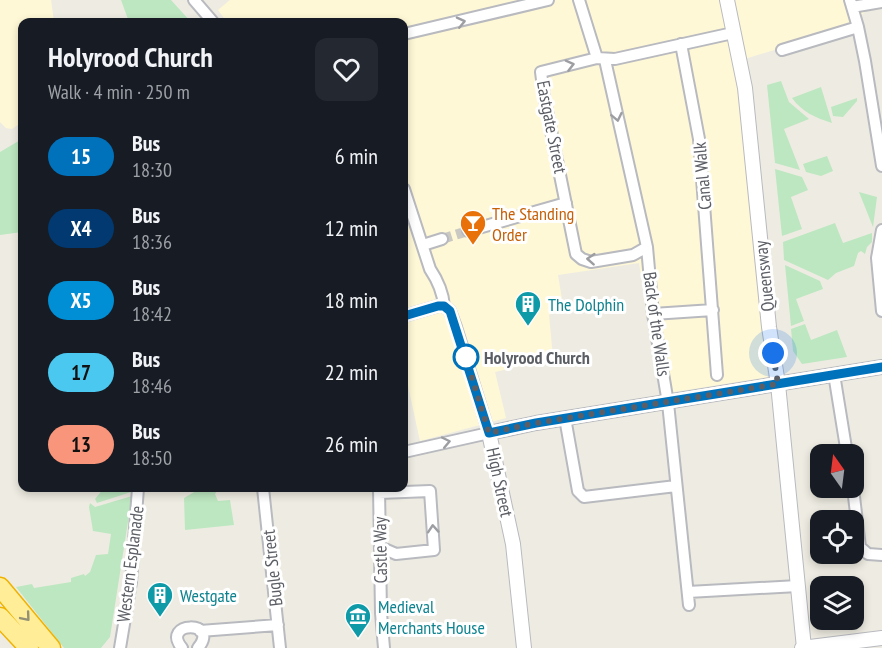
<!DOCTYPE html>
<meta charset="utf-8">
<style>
:root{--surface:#171b24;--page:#242831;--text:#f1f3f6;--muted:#9ea1a6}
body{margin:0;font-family:"PT Sans Narrow",sans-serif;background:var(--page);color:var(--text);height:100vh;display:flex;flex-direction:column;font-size:22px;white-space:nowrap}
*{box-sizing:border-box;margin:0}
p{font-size:20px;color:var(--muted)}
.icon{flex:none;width:33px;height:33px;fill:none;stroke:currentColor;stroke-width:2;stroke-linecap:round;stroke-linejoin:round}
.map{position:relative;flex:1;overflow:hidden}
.sheet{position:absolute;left:18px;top:18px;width:390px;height:474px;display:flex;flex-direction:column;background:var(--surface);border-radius:12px;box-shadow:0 3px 9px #0003}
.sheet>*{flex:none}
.badge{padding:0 12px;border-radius:20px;font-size:21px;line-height:39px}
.needle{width:39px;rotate:346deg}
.controls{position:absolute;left:810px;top:444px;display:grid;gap:12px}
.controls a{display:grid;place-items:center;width:54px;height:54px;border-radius:12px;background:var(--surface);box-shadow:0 3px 9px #0003;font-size:30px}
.you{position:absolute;width:30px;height:30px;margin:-15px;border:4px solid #fff;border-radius:50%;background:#1a73e8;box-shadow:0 0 0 9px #1a73e833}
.map>.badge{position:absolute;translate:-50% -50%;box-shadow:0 0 0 3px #fff}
.round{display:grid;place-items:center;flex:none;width:63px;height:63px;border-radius:12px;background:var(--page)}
.head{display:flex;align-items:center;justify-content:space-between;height:102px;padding:0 30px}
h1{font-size:28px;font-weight:800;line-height:45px}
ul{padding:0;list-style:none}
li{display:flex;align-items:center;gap:18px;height:72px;padding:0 30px}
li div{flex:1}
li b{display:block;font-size:22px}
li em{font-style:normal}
li .badge{min-width:66px;font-weight:700;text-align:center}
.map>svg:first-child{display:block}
.commercial{fill:#fff8d6}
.green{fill:#bde7c0}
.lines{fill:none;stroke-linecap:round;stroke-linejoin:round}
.minor-tunnel{stroke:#c9c8c2;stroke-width:10;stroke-dasharray:10 5;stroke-linecap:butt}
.minor-casing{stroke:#b8babf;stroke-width:14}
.tertiary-casing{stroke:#b8babf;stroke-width:16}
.trunk-casing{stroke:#f0b200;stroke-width:21}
.minor{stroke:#fff;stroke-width:10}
.tertiary{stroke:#fff;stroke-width:14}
.trunk{stroke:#ffee97;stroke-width:18}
.oneway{stroke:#9d9ea2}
.oneway2{stroke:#949076}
.line-casing{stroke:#fff;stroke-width:14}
.line{stroke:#0072bc;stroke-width:9}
.walk{stroke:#5b5e64;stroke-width:6;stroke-dasharray:0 10.8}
.stop-dot{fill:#fff;stroke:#0072bc;stroke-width:3}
.labels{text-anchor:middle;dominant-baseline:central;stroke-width:6;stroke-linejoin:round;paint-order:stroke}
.street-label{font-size:18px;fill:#5b5e64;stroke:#fff}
.food-label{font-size:18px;fill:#c56008;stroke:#fff;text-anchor:start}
.culture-label{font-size:18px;fill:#0d838f;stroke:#fff;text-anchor:start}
.stop-label{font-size:18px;font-weight:bold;fill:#5b5e64;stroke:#fff;text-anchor:start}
</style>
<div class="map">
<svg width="882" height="648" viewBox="0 0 882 648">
<rect width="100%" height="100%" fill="#eeece2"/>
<path class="commercial" d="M0,0H51L54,22H22V122L12,129L6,128L0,122Z
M230,0H882V9L866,11L848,27L735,62L768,377L661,394L639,263L558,275L563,306L549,315L553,358L495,372L506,418L420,441L404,367V22H227L218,10Z"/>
<path class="green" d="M121,0H171L191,22H129Z
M781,81L789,102L809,119L784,129L800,170L775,163L767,85Z
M821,87L832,123C816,118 802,112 792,98Z
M857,98V101L843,117L833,116L831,107Z
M22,139V232L0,235V152Z
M827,156L833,171L821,176L806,172L803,164Z
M775,169L802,177L808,190L791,197L802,229L782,236Z
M859,192L877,197L873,227Z
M835,223L843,243L872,233V242L867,247L865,254L861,251L858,253L854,266L836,273L828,280L784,260L783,242Z
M785,265L820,281L823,289L796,299L804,321L791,326Z
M805,324L811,340L837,330L847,357L802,364L793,351L791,329Z
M104,488H130L131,492L97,503L95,499Z
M201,488H217V491L215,494L218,501L230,500L234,525L185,530L184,498Z
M132,496L110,637L101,648H64L16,587L32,584L34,588L71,582V578L84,574L85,576L90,572L96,555L108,554L111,534L93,531L89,507L90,503L95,507Z"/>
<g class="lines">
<path class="minor-tunnel" d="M442,239L468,231"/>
<g class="minor-casing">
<path id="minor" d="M194,0L213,22
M579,0L597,58
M850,0L858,27L865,61L882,166
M852,7L882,2
M404,34L548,0
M681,44L699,139L717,375
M782,50L858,27
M605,60L647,247L653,314L668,403L689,605
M404,189L430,269C438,281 443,292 444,306L450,311L456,327L489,433L404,452
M882,230L877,258L882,311
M468,231L566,203
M423,245L442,239
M647,247L633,255L591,262L582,259L576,254L544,96L541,72L597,58L615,59L733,33
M653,314L713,310
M404,316L438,306H444
M834,374L847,454
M565,418L578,491L584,497L676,486
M263,488L280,648
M379,488L381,613L384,648
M853,488L860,547L868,554L882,555
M379,493L430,491L434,550L396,554L380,547
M688,592L798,586
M200,631L278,625
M120,648L131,582L138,488
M182,648C160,621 221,620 198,648"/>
</g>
<g class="tertiary-casing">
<path id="tertiary" d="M727,0L745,88L769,327L778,384L804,648
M524,648L513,544L489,433L536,423L882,367
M802,648L882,638"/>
</g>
<g class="trunk-casing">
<path id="trunk" d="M0,587L51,648
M0,617L29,648"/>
</g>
<use href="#minor" class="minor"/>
<use href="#tertiary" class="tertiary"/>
<use href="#trunk" class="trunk"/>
</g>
<defs><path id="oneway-chevron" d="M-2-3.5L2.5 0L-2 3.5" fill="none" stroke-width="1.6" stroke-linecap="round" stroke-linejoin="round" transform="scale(1.5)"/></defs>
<g class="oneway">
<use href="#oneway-chevron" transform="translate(461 22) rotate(-13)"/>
<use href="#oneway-chevron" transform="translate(570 65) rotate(-14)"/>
<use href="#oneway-chevron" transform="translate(617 117) rotate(78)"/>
<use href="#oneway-chevron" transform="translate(591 259) rotate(-176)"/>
<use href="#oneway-chevron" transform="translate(446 442) rotate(-12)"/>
<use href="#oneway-chevron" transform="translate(433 529) rotate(-94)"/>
</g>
<use class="oneway2" href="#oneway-chevron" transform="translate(26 617) rotate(50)"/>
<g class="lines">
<g class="line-casing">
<path id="line" d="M404,316L438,306H444L450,311L489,433L536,423L882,367"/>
</g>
<use href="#line" class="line"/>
<path class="walk" d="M466,357L464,352L489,433L536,423L778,384L773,353"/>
</g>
<defs>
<g id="bar-pin" transform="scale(1.35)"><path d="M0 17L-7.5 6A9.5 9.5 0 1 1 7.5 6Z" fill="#e8710a" stroke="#fff"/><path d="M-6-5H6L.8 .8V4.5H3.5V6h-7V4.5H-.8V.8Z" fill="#fff"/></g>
<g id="building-pin" transform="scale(1.35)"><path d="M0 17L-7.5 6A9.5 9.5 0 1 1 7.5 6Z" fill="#0f9aa8" stroke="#fff"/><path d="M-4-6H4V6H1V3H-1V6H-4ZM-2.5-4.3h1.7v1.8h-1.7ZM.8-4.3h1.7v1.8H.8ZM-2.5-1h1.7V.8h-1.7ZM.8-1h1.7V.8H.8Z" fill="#fff"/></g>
<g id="museum-pin" transform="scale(1.35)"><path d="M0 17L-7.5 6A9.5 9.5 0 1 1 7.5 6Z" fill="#0f9aa8" stroke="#fff"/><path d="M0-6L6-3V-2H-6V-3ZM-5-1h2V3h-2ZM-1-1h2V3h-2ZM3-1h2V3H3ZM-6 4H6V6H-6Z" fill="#fff"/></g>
</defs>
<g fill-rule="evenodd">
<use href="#bar-pin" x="473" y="223"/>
<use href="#building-pin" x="528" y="304"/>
<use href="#building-pin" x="160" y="595"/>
<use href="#museum-pin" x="358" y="616"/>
</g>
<circle class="stop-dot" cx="466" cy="357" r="12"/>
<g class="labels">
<g class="street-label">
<text transform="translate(552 127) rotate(79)">Eastgate Street</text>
<text transform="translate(702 176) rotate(-95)">Canal Walk</text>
<text transform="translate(764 276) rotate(-96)">Queensway</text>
<text transform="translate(657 324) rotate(82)">Back of the Walls</text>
<text transform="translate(500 482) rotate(78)">High Street</text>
<text transform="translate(380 550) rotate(-91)">Castle Way</text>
<text transform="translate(130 564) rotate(-83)">Western Esplanade</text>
<text transform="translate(272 568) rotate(-96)">Bugle Street</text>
</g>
<g class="food-label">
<text x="492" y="213">The Standing<tspan x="492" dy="21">Order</tspan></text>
</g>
<g class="culture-label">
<text x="548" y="304">The Dolphin</text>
<text x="180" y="595">Westgate</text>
<text x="378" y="606">Medieval<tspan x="378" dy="21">Merchants House</tspan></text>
</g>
<g class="stop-label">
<text x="484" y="357">Holyrood Church</text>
</g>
</g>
</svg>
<div class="controls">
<a><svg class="needle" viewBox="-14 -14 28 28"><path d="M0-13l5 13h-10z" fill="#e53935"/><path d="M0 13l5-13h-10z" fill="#9ea1a6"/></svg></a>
<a><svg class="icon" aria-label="locate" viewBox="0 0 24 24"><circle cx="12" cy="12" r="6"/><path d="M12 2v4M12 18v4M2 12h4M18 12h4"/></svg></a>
<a><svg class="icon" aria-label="layers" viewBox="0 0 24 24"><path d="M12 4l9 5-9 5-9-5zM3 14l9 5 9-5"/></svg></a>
</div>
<div class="you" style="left:773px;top:353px"></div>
<section class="sheet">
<div class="head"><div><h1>Holyrood Church</h1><p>Walk · 4 min · 250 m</p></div><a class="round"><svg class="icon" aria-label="heart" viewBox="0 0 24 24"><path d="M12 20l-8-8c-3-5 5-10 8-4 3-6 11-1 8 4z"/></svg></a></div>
<ul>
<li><span class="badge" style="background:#0072bc;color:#fff">15</span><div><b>Bus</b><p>18:30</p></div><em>6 min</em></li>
<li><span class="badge" style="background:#013970;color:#fff">X4</span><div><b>Bus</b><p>18:36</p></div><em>12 min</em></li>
<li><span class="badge" style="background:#008ed4;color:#fff">X5</span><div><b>Bus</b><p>18:42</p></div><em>18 min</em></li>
<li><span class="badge" style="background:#4ac8ef;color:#111">17</span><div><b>Bus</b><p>18:46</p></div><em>22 min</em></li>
<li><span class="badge" style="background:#f9957b;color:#111">13</span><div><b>Bus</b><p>18:50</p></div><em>26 min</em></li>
</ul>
</section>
</div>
